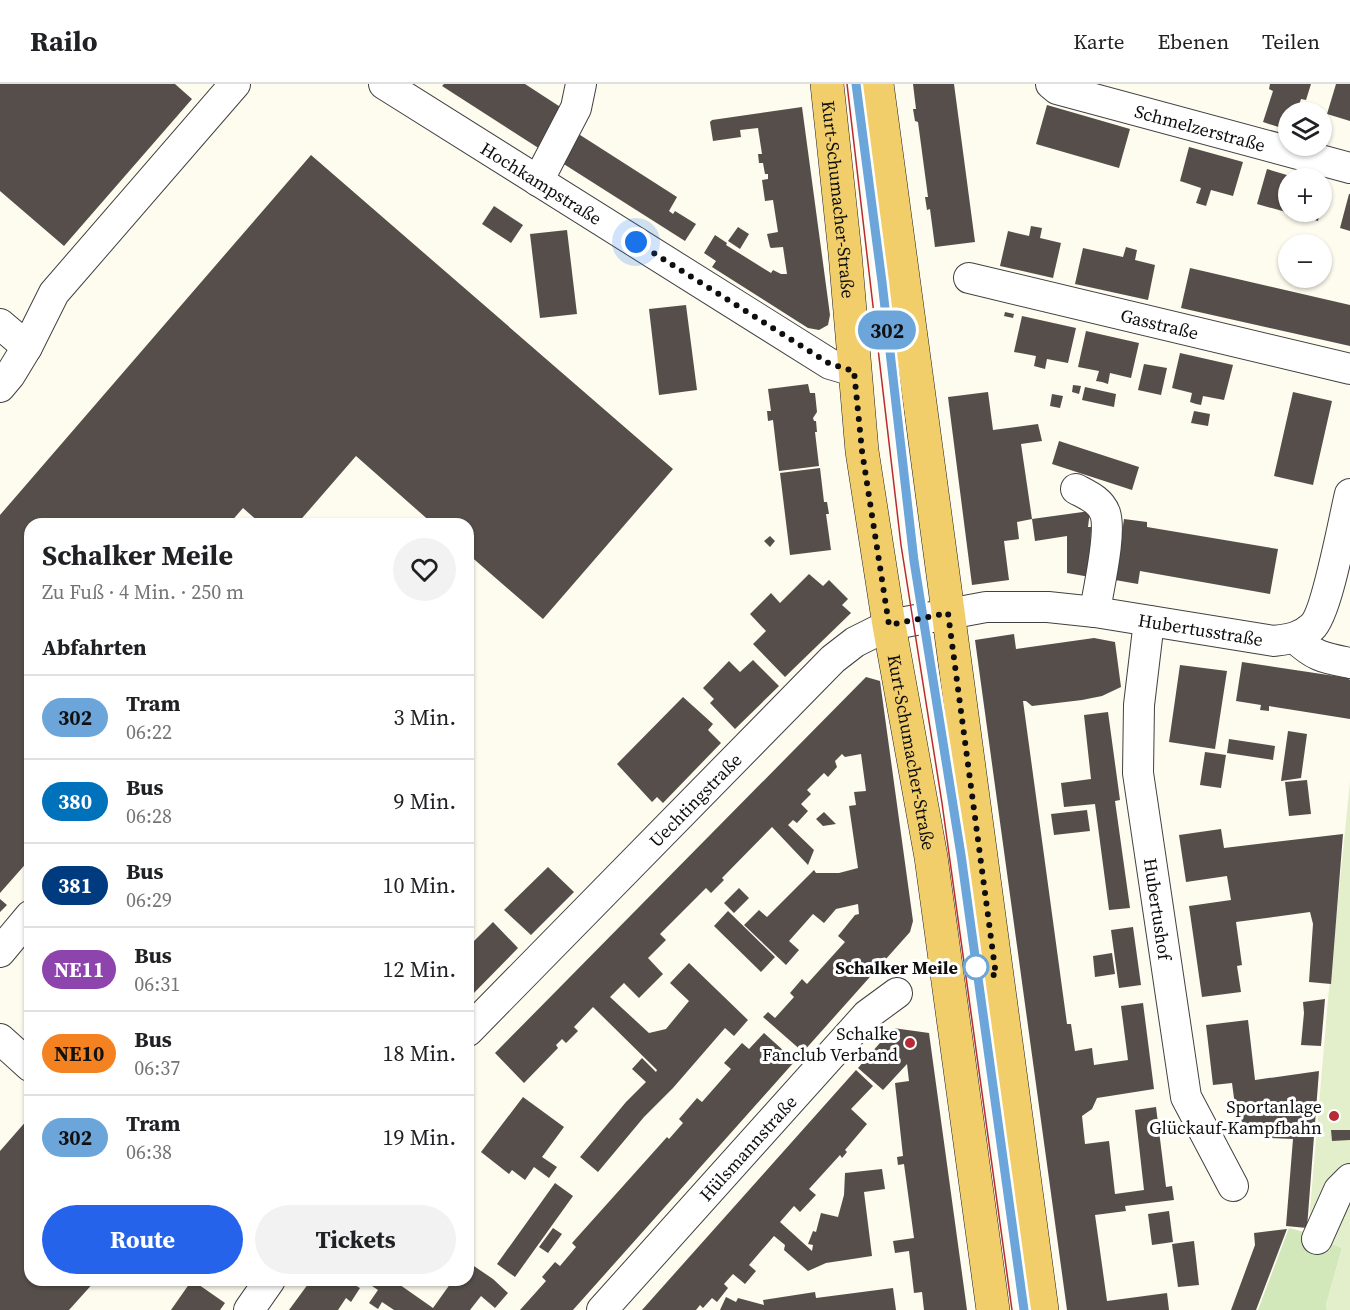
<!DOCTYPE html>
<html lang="de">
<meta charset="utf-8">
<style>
:root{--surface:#fff;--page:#f2f2f2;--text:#202124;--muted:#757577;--line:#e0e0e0;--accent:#2563eb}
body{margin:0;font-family:"Source Serif 4",serif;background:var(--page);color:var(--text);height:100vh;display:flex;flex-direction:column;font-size:22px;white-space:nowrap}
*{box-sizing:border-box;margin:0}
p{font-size:20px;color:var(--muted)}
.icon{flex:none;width:33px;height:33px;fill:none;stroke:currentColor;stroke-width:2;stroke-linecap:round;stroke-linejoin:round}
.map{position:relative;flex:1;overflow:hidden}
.drawer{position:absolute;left:24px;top:434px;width:450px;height:768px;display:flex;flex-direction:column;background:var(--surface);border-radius:18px;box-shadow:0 2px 4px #0004}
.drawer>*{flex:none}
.badge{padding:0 12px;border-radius:20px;font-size:21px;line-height:39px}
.fabs{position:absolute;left:1278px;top:18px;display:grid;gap:12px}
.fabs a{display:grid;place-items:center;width:54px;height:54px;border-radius:50%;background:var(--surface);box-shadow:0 2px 4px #0004;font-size:30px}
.you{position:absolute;width:30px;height:30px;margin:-15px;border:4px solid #fff;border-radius:50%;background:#1a73e8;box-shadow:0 0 0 9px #1a73e833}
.map>.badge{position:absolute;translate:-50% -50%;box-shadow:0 0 0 3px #fff}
h2{padding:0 18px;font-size:22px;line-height:54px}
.round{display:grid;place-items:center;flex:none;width:63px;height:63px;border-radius:32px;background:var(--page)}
.overview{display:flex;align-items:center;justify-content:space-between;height:102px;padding:0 18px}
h1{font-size:28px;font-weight:700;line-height:45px}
.cta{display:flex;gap:12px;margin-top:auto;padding:12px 18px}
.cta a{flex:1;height:69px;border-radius:36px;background:var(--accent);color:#fff;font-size:24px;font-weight:700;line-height:69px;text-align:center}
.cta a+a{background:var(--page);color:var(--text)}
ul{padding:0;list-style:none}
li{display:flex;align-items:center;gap:18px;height:84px;padding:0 18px;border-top:2px solid var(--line)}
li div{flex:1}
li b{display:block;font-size:22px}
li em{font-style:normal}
li .badge{min-width:66px;font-weight:700;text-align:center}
header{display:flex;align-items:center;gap:36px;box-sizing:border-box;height:84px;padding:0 30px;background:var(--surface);border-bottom:2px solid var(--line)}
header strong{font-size:28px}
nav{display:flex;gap:33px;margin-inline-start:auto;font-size:21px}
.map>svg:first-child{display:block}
.green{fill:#d2e7ba}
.pitch{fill:#e3efcb}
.building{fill:#564e4a}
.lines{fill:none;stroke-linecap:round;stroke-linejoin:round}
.minor-casing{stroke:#414141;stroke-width:32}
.major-casing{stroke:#1f1f1f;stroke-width:34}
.minor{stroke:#fff;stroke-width:30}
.major{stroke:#f2ce6b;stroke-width:33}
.tram{stroke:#b82b36;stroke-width:1.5}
.line-casing{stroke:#fff;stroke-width:14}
.line{stroke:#6ba5d9;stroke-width:9}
.walk{stroke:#0e0e0e;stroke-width:6;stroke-dasharray:0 10.8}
.stop-dot{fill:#fff;stroke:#6ba5d9;stroke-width:3}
.poi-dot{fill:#b82b36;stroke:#fff;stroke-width:2}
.labels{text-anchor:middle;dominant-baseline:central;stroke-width:6;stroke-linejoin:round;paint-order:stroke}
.street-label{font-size:18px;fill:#0e0e0e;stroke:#fff}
.stop-label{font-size:18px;font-weight:bold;fill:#0e0e0e;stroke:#fff;text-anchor:end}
.poi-label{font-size:18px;fill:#0e0e0e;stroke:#fff;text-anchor:end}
</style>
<header>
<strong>Railo</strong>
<nav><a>Karte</a><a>Ebenen</a><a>Teilen</a></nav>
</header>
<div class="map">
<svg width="1350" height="1226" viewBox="0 0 1350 1226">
<rect width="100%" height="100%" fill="#fefbef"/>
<path class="green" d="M1289,1144L1308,1149L1342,1164L1326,1221L1327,1226H1258Z"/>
<path class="pitch" d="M1350,698V1226H1327L1326,1221L1342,1164L1308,1149L1328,915Z"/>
<path class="building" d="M0,0H175L192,15L64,162L0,107Z
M444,0H525L565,26L540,65L442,2Z
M913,0H954L975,158L935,163L930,125L927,126L925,113H928L918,38L915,37L913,25H916Z
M1270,0H1311L1306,16L1301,15L1297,28H1288V46L1263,38L1273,7L1269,5Z
M1336,0H1350V37L1327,30Z
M1047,21L1130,45L1119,84L1036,60Z
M802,23L830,231L828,241L819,246L808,244L712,183L716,177L704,169L715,151L727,159L726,161L771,189L773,186L781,190H787L783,163L771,164L770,163L767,150L778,148L773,116L765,117L762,96L768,95V90H765L763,79H759L758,70H762L758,44L740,46L741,53L713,57L710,38L712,36Z
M577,49L677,113L669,127L673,130L675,127L696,140L685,157L559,77Z
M1189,63L1243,78L1233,112L1211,106L1206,122L1196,119L1201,104L1180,97Z
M311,71L673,385L543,535L468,470V440H433L356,372L297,440H261L243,424L229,440H30V775L0,809V431Z
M1267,85L1297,94H1288V128H1320L1318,137L1257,120Z
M1322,101L1328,103L1322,122Z
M1349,110H1350V147L1340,144Z
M494,122L523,141L511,159L482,140Z
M1031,142L1042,144L1040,154L1061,159L1053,194L1000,182L1008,147L1029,152Z
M738,143L749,150L740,165L728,157Z
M567,146L577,230L540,234L530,150Z
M1126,163L1137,166L1135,176L1155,181L1148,216L1075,200L1083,164L1123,173Z
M1190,184L1350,221V262L1181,224Z
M686,221L697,306L659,311L649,225Z
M1005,228L1014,230L1013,234L1004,232Z
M1022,232L1076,244L1068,279L1047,275L1045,285L1034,282L1036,272L1014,268Z
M1086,247L1139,259L1131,294L1110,289L1108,300L1102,298L1096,297L1099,287L1078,283Z
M1180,269L1233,281L1224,316L1203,312L1201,321L1196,320L1190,318L1192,309L1172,304Z
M1144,280L1167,284L1161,311L1138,306Z
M808,300L810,309H815L817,328L813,334L814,337H816L817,348H815L819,382L779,387L773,336L768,337L767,327H771L768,305Z
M1073,301L1081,302L1079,310L1072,308Z
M1085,303L1116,310L1114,323L1082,316Z
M988,308L993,346L1038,340L1042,357L1021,360L1032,435L1017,438L1019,455L1004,457L1009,496L972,501L948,313Z
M1293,308L1332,317L1313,401L1274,392Z
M1052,310L1063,312L1060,324L1050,322Z
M1194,327L1210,330L1208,342L1191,339Z
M1059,357L1139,383L1132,406L1052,380Z
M820,384L824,418H827L829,430H826L831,466L790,471L780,389Z
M1090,427L1088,443H1091L1090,493L1067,489V452L1035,457L1032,435Z
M1124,435L1147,438V443L1278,465L1270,510L1140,487L1138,500L1115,496Z
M770,452L775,457L770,463L764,457Z
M809,490L823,502L829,496L848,515L842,521L851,529L785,593L753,560L766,547L750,530L771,509L780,519Z
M1014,550L1016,565L1094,554L1115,558L1121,603L1102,612L1082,616L1032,622L1026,617H1023L1067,940H1071L1075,967L1092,964L1094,981L1128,976L1121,922L1143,919L1154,1005L1097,1014L1092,1025L1082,1032L1085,1060L1109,1057L1115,1110L1144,1106L1135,1026L1156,1023L1166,1103L1172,1102L1174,1116L1125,1122L1126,1127L1095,1131L1107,1217L1167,1209L1169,1226H1067L975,556Z
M753,576L779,602L735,645L710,619L714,615L703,604L729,577L740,588Z
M1242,578L1348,594L1350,596V635L1269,622V627L1260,626L1261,621L1236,617Z
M1180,581L1227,587L1215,665L1169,658Z
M866,593L880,597L913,837L910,848L803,968L763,933L768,928L775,934L794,913L790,909L802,895L807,900L845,858L838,852L855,831L859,830L858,820L836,825L824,839L813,830L789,857L799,866L786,881L744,841L759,826L767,833L814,786L816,789H839L858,784L849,722L856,721L854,708L866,707L861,670L845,673L842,670L835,677L837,683L828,693L824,689L807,706L811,710L801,720L808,727L797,739L793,736L788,741L814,766L808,781L772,743L722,794L724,796L711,809L706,804L660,850L666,856L648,874L663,890L639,914L624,899L610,913L649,949L666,945L689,917L670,899L689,879L748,936L734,952L725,944L673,1004L644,1033L598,1088L580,1073L626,1018L646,998L632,985L642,974L656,988L657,986L593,923L574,943L578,947L566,959L562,955L556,961L558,964L524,999L495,969Z
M683,613L713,640L708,646L721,659L663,719L657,713L652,718L617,680Z
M1108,628L1120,716L1115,717L1130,824L1109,826L1095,720L1064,723L1061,699L1091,695L1084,631Z
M1288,647L1307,650L1301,694L1281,697Z
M1229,655L1275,662L1273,676L1227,669Z
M1205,668L1226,671L1221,704L1200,701Z
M1307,696L1311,730L1289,732L1285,698Z
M1087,726L1090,747L1054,751L1051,730Z
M824,728L836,740L823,742L816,735Z
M1221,745L1224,764L1343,750L1331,900L1309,898L1313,840L1310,828L1236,838L1242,881L1237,882L1241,908L1202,913L1189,822L1231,816L1227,792L1186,798L1179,751Z
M548,783L574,808L531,851L504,826Z
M739,804L749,814L734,829L724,819Z
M0,815L7,821L0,828Z
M728,827L775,873L761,888L714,842Z
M493,838L518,864L468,915V863Z
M1133,843L1141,901L1119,904L1111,846Z
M1112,869L1115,890L1095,893L1093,872Z
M1325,915L1321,962L1301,961L1304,929L1303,918Z
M1248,936L1255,996L1319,987L1307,1144L1286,1142L1293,1055L1270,1054L1251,1050L1238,1044L1232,999L1213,1001L1206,941Z
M893,944L929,949L967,1226H924L922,1208L914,1209L909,1167L895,1169L893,1157L914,1154L904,1080L898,1081L897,1073L903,1072L895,999L909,997L907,980L883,1006L858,984Z
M764,949L795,977L573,1226H520L546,1197L542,1193L555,1178L560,1182L576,1163L572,1159L667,1053L669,1055L683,1039L679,1035L697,1014L702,1018L731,985L724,979L742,959L749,965Z
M856,986L873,1002L851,1025L867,1040L845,1066L847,1068L842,1074L840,1071L809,1105L816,1111L800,1128L794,1122L780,1138L812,1167L813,1161L808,1160L813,1147L816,1148L821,1129L838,1133L844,1111L845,1089L882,1085L885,1105L864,1108L872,1172L826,1179L808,1187L784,1166L785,1161L774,1152L749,1181L756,1187L745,1200L733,1190L724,1200L728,1204L717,1218L712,1214L703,1224L700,1221L696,1226H642Z
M523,1013L564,1043L542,1073L557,1083L549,1094L534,1083L525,1096L512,1086L509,1090L481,1068Z
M28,1035L30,1037V1196H96L69,1226H0V1067Z
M1331,1046H1350V1056L1332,1057Z
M555,1099L573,1112L515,1193L497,1180Z
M1169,1127L1173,1158L1152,1161L1148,1130Z
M553,1144L562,1150L548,1169L539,1163Z
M1287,1145L1256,1226H1231L1255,1161L1254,1149Z
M1194,1157L1199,1201L1178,1203L1172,1160Z
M468,1178L493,1195L508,1209L495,1224L481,1212L470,1226H394L382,1218L378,1225L369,1219L378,1206L369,1200L372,1196H393L433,1224L453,1196H468Z
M192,1196L225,1219L220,1226H171Z
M311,1196H359L355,1201L360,1204L351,1218L346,1214L338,1226H289Z
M893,1204L896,1226H720L726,1213L736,1218L738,1214L764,1221L763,1216L815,1208L816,1214Z"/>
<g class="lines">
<g class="minor-casing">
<g id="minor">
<path id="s1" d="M384,0L830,280L854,287"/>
<path id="s2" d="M1051,0L1057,5L1350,84"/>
<path d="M538,97L576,24L581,0"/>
<path id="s3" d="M969,194L1350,285"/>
<path d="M0,240L27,263L10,291L0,303"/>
<path d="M27,263L54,209L235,0"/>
<path d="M1076,405C1087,411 1100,416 1105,429C1112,449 1098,505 1095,528"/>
<path id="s4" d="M1149,537L1139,621L1138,689L1186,1013L1233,1102"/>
<path d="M1295,554C1315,573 1324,574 1350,579"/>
<path d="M0,868L30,832"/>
<path id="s5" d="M468,947L833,575L855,558L889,541L986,523H1048L1095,528L1274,557C1289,555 1300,554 1312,543C1327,530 1344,434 1350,410"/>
<path d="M0,955L30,982"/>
<path d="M1317,1155L1339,1106L1350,1095"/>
<path d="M249,1226L270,1196"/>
<path id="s6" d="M602,1226L867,931L897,909"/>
</g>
</g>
<g class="major-casing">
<g id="major">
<path id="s7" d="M827,0L845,169L862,367L889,541L931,773L993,1226"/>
<path d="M877,0L1042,1226"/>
</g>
</g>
<use href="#minor" class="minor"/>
<use href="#major" class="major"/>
<path class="tram" d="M847,0L901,461L942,719L1012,1226
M856,0L882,198L911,459L961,771L1024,1226"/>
</g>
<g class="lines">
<g class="line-casing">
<path id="line" d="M856,0L882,198L914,477L961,771L1024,1226"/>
</g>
<use href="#line" class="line"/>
<path class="walk" d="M636,158L830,280L854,287L862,367L889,541L948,529L996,892L976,883"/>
</g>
<circle class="stop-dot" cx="976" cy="883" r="12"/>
<g class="poi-dot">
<circle cx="910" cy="959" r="6"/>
<circle cx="1334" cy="1032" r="6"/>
</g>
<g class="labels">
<g class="street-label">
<text stroke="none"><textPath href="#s2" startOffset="156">Schmelzerstraße</textPath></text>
<text stroke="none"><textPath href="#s1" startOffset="186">Hochkampstraße</textPath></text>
<text stroke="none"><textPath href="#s7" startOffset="116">Kurt-Schumacher-Straße</textPath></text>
<text stroke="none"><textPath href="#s3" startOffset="196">Gasstraße</textPath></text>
<text stroke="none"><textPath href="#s5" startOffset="902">Hubertusstraße</textPath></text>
<text stroke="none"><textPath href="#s7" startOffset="674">Kurt-Schumacher-Straße</textPath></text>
<text stroke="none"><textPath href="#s5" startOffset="324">Uechtingstraße</textPath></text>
<text stroke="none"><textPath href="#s4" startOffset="290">Hubertushof</textPath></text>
<text stroke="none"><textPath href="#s6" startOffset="218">Hülsmannstraße</textPath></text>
</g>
<g class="stop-label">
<text x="958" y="883">Schalker Meile</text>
</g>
<g class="poi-label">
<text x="898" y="949">Schalke<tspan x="898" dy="21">Fanclub Verband</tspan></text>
<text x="1322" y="1022">Sportanlage<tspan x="1322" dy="21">Glückauf-Kampfbahn</tspan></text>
</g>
</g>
</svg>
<div class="fabs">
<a><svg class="icon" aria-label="layers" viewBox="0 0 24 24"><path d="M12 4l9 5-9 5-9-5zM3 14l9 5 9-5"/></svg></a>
<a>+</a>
<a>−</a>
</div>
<div class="you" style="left:636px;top:158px"></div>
<b class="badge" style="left:887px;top:246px;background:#6ba5d9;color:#111">302</b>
<section class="drawer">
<div class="overview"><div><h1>Schalker Meile</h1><p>Zu Fuß · 4 Min. · 250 m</p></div><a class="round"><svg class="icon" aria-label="heart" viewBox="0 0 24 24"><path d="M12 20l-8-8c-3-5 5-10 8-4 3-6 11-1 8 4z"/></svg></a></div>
<h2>Abfahrten</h2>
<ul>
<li><span class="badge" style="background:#6ba5d9;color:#111">302</span><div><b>Tram</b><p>06:22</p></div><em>3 Min.</em></li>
<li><span class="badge" style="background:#0072bc;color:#fff">380</span><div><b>Bus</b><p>06:28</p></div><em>9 Min.</em></li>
<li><span class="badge" style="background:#003b80;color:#fff">381</span><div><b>Bus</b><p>06:29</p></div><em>10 Min.</em></li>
<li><span class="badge" style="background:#8e44ad;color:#fff">NE11</span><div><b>Bus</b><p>06:31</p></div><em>12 Min.</em></li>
<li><span class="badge" style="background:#f58220;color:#111">NE10</span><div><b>Bus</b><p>06:37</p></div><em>18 Min.</em></li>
<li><span class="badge" style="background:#6ba5d9;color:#111">302</span><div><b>Tram</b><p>06:38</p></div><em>19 Min.</em></li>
</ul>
<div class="cta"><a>Route</a><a>Tickets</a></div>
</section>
</div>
